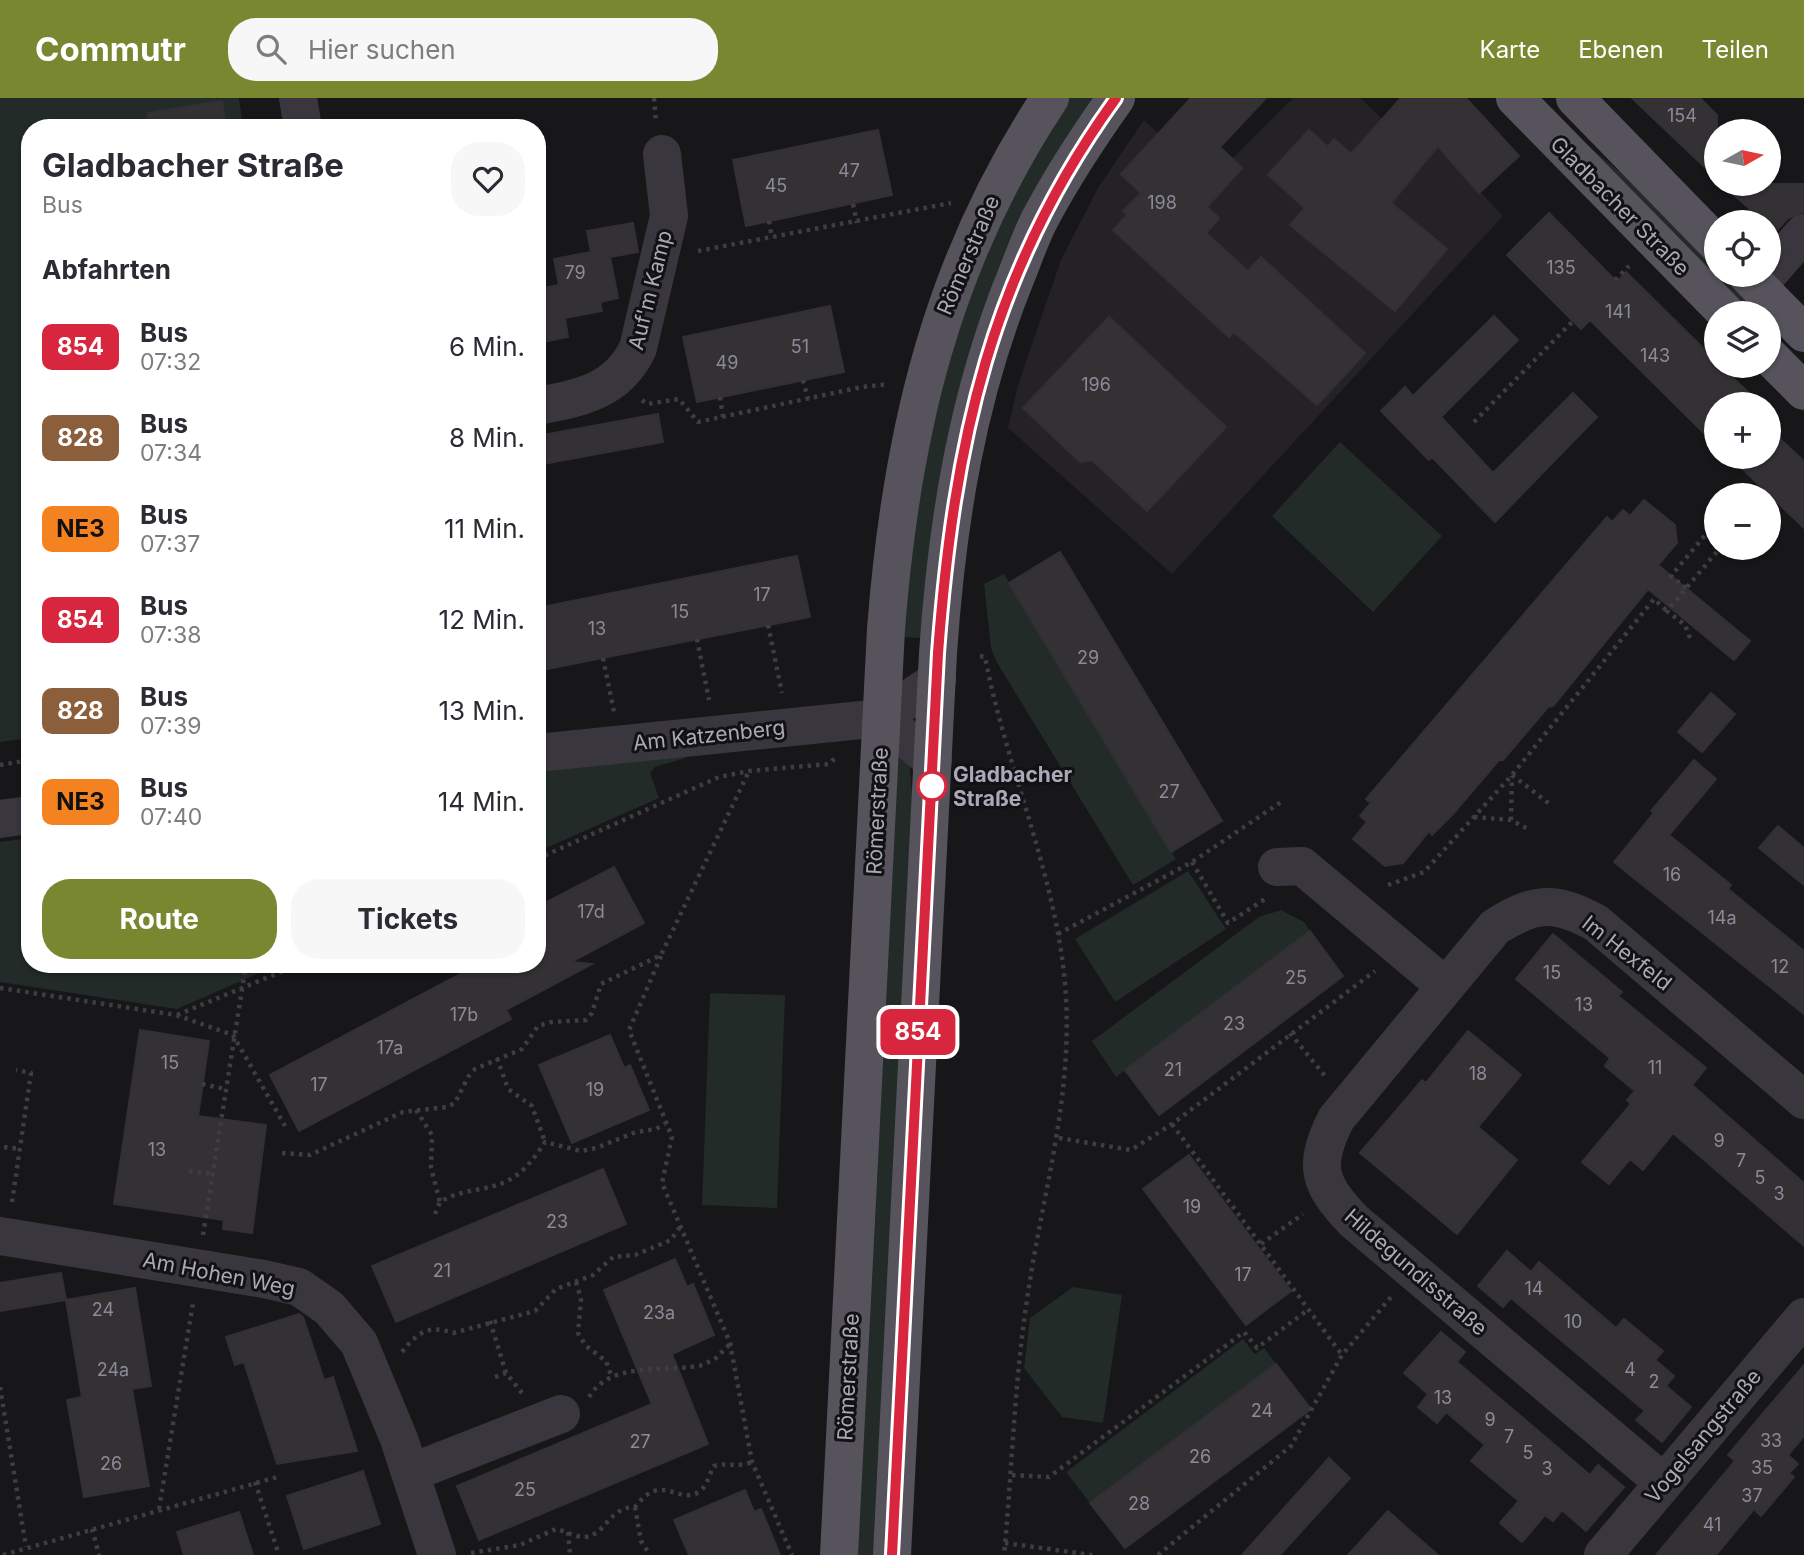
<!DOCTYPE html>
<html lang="de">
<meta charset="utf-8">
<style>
:root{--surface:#fff;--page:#f7f7f7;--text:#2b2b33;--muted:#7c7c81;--accent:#798731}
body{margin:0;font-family:Inter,sans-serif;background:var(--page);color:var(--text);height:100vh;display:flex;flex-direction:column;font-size:26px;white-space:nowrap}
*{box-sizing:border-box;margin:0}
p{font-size:23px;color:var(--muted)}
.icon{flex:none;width:38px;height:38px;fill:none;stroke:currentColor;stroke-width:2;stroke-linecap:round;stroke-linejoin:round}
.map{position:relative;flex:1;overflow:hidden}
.sheet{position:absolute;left:21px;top:21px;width:525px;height:854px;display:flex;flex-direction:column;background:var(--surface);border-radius:28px;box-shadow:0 2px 5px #0004}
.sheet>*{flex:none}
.badge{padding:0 14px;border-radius:10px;font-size:24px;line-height:46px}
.needle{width:46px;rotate:81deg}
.buttons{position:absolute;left:1704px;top:21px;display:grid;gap:14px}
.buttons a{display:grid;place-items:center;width:77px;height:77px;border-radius:50%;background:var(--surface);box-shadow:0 2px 5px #0004;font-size:35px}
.map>.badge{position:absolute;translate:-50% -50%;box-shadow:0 0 0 4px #fff}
h2{padding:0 21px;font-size:26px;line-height:63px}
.round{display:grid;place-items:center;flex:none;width:74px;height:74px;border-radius:28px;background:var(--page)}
.summary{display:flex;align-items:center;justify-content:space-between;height:119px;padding:0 21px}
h1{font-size:33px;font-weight:700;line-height:52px}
.action{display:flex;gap:14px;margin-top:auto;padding:14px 21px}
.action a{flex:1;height:80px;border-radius:28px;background:var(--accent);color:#fff;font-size:28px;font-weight:700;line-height:80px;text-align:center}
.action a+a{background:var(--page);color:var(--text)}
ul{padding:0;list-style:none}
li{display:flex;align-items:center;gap:21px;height:91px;padding:0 21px}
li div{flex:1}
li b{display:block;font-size:26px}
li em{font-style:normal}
li .badge{min-width:77px;font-weight:700;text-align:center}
header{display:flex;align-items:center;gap:42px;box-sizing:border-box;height:98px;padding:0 35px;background:var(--accent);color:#fff}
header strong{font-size:33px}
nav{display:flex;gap:38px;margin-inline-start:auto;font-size:24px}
.search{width:490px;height:63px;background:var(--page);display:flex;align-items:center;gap:18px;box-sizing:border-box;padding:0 24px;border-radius:28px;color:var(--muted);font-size:26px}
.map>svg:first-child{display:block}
.built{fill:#242225}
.green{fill:#222b28}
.building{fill:#333134;stroke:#323034;stroke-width:2}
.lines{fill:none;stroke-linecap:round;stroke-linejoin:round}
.path{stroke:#3f3d44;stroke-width:4.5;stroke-dasharray:3.5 5;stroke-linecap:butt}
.minor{stroke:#39373d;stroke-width:38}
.major{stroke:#56535c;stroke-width:38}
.line-casing{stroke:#fff;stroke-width:16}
.line{stroke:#d7263d;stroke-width:10}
.stop-dot{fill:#fff;stroke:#d7263d;stroke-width:3.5}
.labels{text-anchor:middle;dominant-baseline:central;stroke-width:6;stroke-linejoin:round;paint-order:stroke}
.number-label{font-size:18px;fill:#8d8a98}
.street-label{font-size:21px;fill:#aba8b9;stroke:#121113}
.stop-label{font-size:21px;font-weight:bold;fill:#aba8b9;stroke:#121113;text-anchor:start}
</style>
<header>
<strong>Commutr</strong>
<div class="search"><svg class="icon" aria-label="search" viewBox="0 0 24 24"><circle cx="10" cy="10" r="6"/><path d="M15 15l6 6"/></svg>Hier suchen</div>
<nav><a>Karte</a><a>Ebenen</a><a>Teilen</a></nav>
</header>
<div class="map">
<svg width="1804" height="1457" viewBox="0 0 1804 1457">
<rect width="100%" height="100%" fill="#171618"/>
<path class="built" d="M1293,0H1360L1403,40L1437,48L1503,118L1172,476L1008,330L1018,287L1061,162L1098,90L1144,22L1209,84Z"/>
<path class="green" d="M0,0H239L243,30H30V640L0,644Z
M1069,0H1094C980,162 934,344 921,540L902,539L919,381L964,200L1007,103Z
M1575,37L1637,88L1717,168V177H1725L1763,215H1746L1575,44Z
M1340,344L1442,438L1373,514L1272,418Z
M1004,476L1176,761L1133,787L996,563L991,550L984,486Z
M685,656L686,660L655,669L650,675L659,700L537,754V673Z
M909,658L913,708L874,1457H855L896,659Z
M30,740V866H280L177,911L0,884V744Z
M1188,773L1226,831L1115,904L1075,841Z
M1281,812L1304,824L1310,833L1116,979L1092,943L1259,819Z
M710,895L785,897L777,1110L702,1107Z
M1073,1189L1122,1197L1103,1325L1062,1319L1024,1270L1030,1220Z
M1243,1241L1255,1256L1264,1250L1276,1266L1090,1405L1066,1374Z"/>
<path class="building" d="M1191,0H1266L1220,49L1242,70L1207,109L1219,120L1206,135L1248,173L1261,159L1365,255L1317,307L1234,234L1229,239L1113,132L1127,117L1123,113L1141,95L1121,76Z
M1401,0H1466L1519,58L1479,95L1438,48L1391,105L1447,151L1395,213L1290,127L1305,110L1268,77L1309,32L1328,49L1334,41L1351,56Z
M1632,0H1700L1717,17V81Z
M222,3L226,30H149L148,15Z
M878,32L892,97L746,128L733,62Z
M1721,86H1804V114L1788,120L1776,133Z
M1549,115L1617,184L1626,174L1717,264V268H1721L1760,306H1717V348L1590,222L1581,231L1507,157Z
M633,125L638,154L610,159L618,200L600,204L602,213L565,220L568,239L537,245V191L559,187L554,161L591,154L587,133Z
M830,208L844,274L697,304L683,239Z
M1494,218L1518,242L1441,319L1493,375L1573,295L1597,319L1495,424L1432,359L1429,362L1381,313L1405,289L1413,298Z
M1109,219L1226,329L1147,413L1092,362L1080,364L1023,310Z
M658,316L663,344L537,367V338Z
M1769,331L1804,363V430L1730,359H1769Z
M1644,402L1675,427L1677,445L1658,467L1750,543L1734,562L1648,491L1553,608L1548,609L1503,662H1499L1452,717L1432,737L1429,733L1403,765L1385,768L1353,741L1367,724L1360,718L1371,705L1366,701L1607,419L1612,424L1623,412L1630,418Z
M1060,454L1222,723L1171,754L1009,485Z
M797,458L810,519L537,573V510Z
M1711,595L1735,616L1702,654L1678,634Z
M1694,662L1716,681L1669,737L1731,787L1728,791L1804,853V916L1614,764L1654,715L1651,713Z
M1778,728L1804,750V787L1759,750Z
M614,769L644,825L571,864L592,866L506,912L511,921L299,1033L270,977L479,866H537V823L547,818L541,807Z
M1310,833L1343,878L1159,1017L1125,972Z
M1553,836L1622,894L1618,898L1706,970L1692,987L1804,1085V1148L1673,1035L1643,1072L1630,1061L1609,1086L1582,1064L1631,1006L1627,1002L1635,993L1605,968L1610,960L1516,881Z
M140,932L209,943L198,1018L266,1027L252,1135L223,1131L224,1122L114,1106Z
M1468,933L1521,977L1478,1029L1517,1062L1457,1136L1360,1055L1422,982L1426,985Z
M610,937L624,970L630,967L649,1012L572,1045L539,967Z
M1189,1057L1291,1193L1246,1227L1143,1091Z
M603,1071L626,1126L396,1224L372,1168Z
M1507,1153L1531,1174L1539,1164L1616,1230L1624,1221L1663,1253L1655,1262L1674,1278L1666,1288L1691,1309L1662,1344L1636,1322L1645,1313L1511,1200L1503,1209L1478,1188Z
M675,1161L687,1189L693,1186L714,1237L672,1256L708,1346L479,1442L457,1388L652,1306L604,1192Z
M61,1175L66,1202L135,1190L151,1288L132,1291L149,1388L84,1399L67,1302L82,1299L66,1202L0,1213V1185Z
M299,1216L303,1219L324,1282L333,1279L357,1353L277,1366L244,1264L235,1267L226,1239Z
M1441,1234L1465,1254L1457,1264L1590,1377L1598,1367L1624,1389L1586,1433L1562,1412L1553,1423L1545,1417L1522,1444L1500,1425L1519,1403L1471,1363L1485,1347L1446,1314L1437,1325L1418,1309L1428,1296L1404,1275Z
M1276,1266L1311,1311L1125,1450L1090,1405Z
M1804,1267V1338L1788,1357L1798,1366L1789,1375L1794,1379L1761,1418L1754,1411L1716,1457H1656L1735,1363L1728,1357Z
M1329,1360L1350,1380L1289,1447L1280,1457H1242Z
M363,1373L380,1426L304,1451L287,1398Z
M745,1392L754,1414L761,1411L780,1457H689L674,1422Z
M1388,1413L1408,1431L1438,1457H1348Z
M239,1414L253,1457H184L177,1434Z"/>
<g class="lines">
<path class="path" d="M654,0L656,24
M853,106L857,125
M769,123L772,140
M698,153L951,105
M1615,182L1629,168
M803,282L808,301
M720,299L723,319
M642,302L647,306L679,301L698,324L862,289L889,286
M1474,324L1573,223
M1686,490L1671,478L1717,423
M768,527L782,595
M1690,540L1685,527L1667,513L1720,450
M697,541L709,602
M980,558L985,559C1007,673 1059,783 1066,899C1072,1007 1040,1104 1026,1209C1014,1291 1012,1374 1004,1457
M603,560L614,614
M0,667L30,662
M1512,677L1551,707
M1474,719L1511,722L1530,732
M1511,722L1512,678
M537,761L719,679L749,673L829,666L835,660
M1192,764L1228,825L1265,801
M1388,787L1424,774L1512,677L1654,501L1667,513
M1058,836L1192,764L1284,702
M661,858L629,932L672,1039L662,1085L730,1245L752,1364L792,1457
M0,890L176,917L233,937L285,1028
M177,917L300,866
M1290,935L1325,978
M497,960L508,991L532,1008L545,1044
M202,986L225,991
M416,1012L432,1037L431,1070L440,1104
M1172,1026L1342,1257
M1059,1040L1131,1052L1172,1026L1375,873
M4,1049L20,1051
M282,1055L310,1057L403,1014L447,1009L455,1005L468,979L475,971L522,951L538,928L551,924L586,922L592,915L601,886L661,857L749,673
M189,1073L212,1076
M12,1104L31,975L16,972
M435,1116L440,1104C463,1090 488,1093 507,1083C524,1075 535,1059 545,1044L581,1053L596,1050L636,1034L656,1031L666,1025
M203,1137L246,866
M1261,1146L1303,1116
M576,1184L581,1201L578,1235L586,1248L606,1263L611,1277
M490,1223L506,1275L522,1295
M402,1254C417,1235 428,1226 453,1235L535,1213L556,1191L593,1177L613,1159L635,1157L671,1142L680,1129
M495,1279L506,1275
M0,1289L26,1449
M589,1299C611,1262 666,1275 703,1267L716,1260L730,1246
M1012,1377L1049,1379L1244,1234L1257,1250L1309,1211
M255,1384L279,1457
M635,1409L641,1443L650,1457
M159,1411L193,1205
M92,1431L99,1457
M568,1434L570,1457
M1005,1445L1092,1457
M471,1455L520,1447L556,1431C564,1433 576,1439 584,1439C606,1438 608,1409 635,1409C663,1372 678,1409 700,1393C708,1387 709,1376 714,1368C726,1364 736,1370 752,1364
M3,1457L281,1378
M1158,1457L1291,1348L1342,1257L1391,1199"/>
<path class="minor" d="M298,0L303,30
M1769,175L1804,135
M537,308C581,300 618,293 638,250L669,118L662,56
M881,620L933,663
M537,655L881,620L937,582
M0,721L30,717
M1277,769L1302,768L1444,887
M0,1138L264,1181L299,1189L329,1210L359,1245L399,1341L437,1457
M410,1375L561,1316
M1664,1385L1354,1123C1319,1086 1312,1069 1336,1021L1495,829C1535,804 1554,802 1596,825L1804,1002
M1603,1457L1804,1219"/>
<path class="major" d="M1515,0L1726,215
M1575,0L1717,146
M1747,177L1804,235
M1769,258L1804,293
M839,1457L886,531C901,337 941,164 1050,0
M892,1457L938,555C947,424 967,298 1017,176C1025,156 1032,135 1042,117C1064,76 1089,38 1116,0"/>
</g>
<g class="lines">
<g class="line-casing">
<path id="line" d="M892,1457L938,555C954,345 990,174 1116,0"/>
</g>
<use href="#line" class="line"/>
</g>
<circle class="stop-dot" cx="932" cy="688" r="14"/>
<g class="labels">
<g class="number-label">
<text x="1682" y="17">154</text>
<text x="849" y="72">47</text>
<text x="776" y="87">45</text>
<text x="1162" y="104">198</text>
<text x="1561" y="169">135</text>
<text x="575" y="174">79</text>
<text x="1618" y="213">141</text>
<text x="800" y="248">51</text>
<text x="1655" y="257">143</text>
<text x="727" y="264">49</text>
<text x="1096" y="286">196</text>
<text x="762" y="496">17</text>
<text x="680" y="513">15</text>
<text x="597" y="530">13</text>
<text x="1088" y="559">29</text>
<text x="1169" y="693">27</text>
<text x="1672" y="776">16</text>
<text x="591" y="813">17d</text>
<text x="1722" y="819">14a</text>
<text x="1780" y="868">12</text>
<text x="1552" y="874">15</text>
<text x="1296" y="879">25</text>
<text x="1584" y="906">13</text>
<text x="464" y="916">17b</text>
<text x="1234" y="925">23</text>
<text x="390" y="949">17a</text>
<text x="170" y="964">15</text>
<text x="1655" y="969">11</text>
<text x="1173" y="971">21</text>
<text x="1478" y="975">18</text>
<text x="319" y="986">17</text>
<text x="595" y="991">19</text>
<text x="1719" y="1042">9</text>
<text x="157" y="1051">13</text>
<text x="1741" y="1062">7</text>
<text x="1760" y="1079">5</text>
<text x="1779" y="1095">3</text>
<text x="1192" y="1108">19</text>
<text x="557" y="1123">23</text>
<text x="442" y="1172">21</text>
<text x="1243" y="1176">17</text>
<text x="1534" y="1190">14</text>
<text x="103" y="1211">24</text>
<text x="659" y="1214">23a</text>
<text x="1573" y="1223">10</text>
<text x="113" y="1271">24a</text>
<text x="1630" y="1271">4</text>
<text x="1654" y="1283">2</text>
<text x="1443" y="1299">13</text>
<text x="1262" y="1312">24</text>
<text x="1490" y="1321">9</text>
<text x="1509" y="1338">7</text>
<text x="1771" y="1342">33</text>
<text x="640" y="1343">27</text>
<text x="1528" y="1354">5</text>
<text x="1200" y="1358">26</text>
<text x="111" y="1365">26</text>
<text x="1762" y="1369">35</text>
<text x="1547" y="1370">3</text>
<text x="525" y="1391">25</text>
<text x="1752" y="1397">37</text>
<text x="1139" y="1405">28</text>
<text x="1712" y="1426">41</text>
</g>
<g class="street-label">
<text transform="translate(1620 108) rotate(45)">Gladbacher Straße</text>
<text transform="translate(968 157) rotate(-67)">Römerstraße</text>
<text transform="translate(650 192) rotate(-76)">Auf'm Kamp</text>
<text transform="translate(709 637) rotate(-6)">Am Katzenberg</text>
<text transform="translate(877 713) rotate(-87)">Römerstraße</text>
<text transform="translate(1627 855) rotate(38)">Im Hexfeld</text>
<text transform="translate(1416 1174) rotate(41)">Hildegundisstraße</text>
<text transform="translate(219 1176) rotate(11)">Am Hohen Weg</text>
<text transform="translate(848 1279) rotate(-87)">Römerstraße</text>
<text transform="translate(1703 1338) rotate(-50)">Vogelsangstraße</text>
</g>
<g class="stop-label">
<text x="953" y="676">Gladbacher<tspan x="953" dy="24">Straße</tspan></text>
</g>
</g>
</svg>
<div class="buttons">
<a><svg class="needle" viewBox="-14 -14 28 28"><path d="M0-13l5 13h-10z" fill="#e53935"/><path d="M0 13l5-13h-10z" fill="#7c7c81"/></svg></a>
<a><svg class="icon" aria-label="locate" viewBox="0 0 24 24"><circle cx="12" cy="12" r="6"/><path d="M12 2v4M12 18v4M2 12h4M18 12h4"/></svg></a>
<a><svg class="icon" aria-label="layers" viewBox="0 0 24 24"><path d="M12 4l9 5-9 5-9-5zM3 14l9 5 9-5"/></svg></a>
<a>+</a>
<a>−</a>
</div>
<b class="badge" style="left:918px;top:934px;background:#d7263d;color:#fff">854</b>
<section class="sheet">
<div class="summary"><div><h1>Gladbacher Straße</h1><p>Bus</p></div><a class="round"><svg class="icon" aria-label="heart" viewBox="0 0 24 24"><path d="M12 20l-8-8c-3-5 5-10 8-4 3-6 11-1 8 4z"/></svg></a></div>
<h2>Abfahrten</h2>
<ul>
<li><span class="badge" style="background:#d7263d;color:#fff">854</span><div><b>Bus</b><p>07:32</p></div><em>6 Min.</em></li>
<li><span class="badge" style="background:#8b5e3c;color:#fff">828</span><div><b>Bus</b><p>07:34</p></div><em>8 Min.</em></li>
<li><span class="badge" style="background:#f58220;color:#111">NE3</span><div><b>Bus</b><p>07:37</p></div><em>11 Min.</em></li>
<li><span class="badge" style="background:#d7263d;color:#fff">854</span><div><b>Bus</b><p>07:38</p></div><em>12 Min.</em></li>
<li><span class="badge" style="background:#8b5e3c;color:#fff">828</span><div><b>Bus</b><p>07:39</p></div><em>13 Min.</em></li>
<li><span class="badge" style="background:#f58220;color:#111">NE3</span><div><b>Bus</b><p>07:40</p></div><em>14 Min.</em></li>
</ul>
<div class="action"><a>Route</a><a>Tickets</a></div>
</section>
</div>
